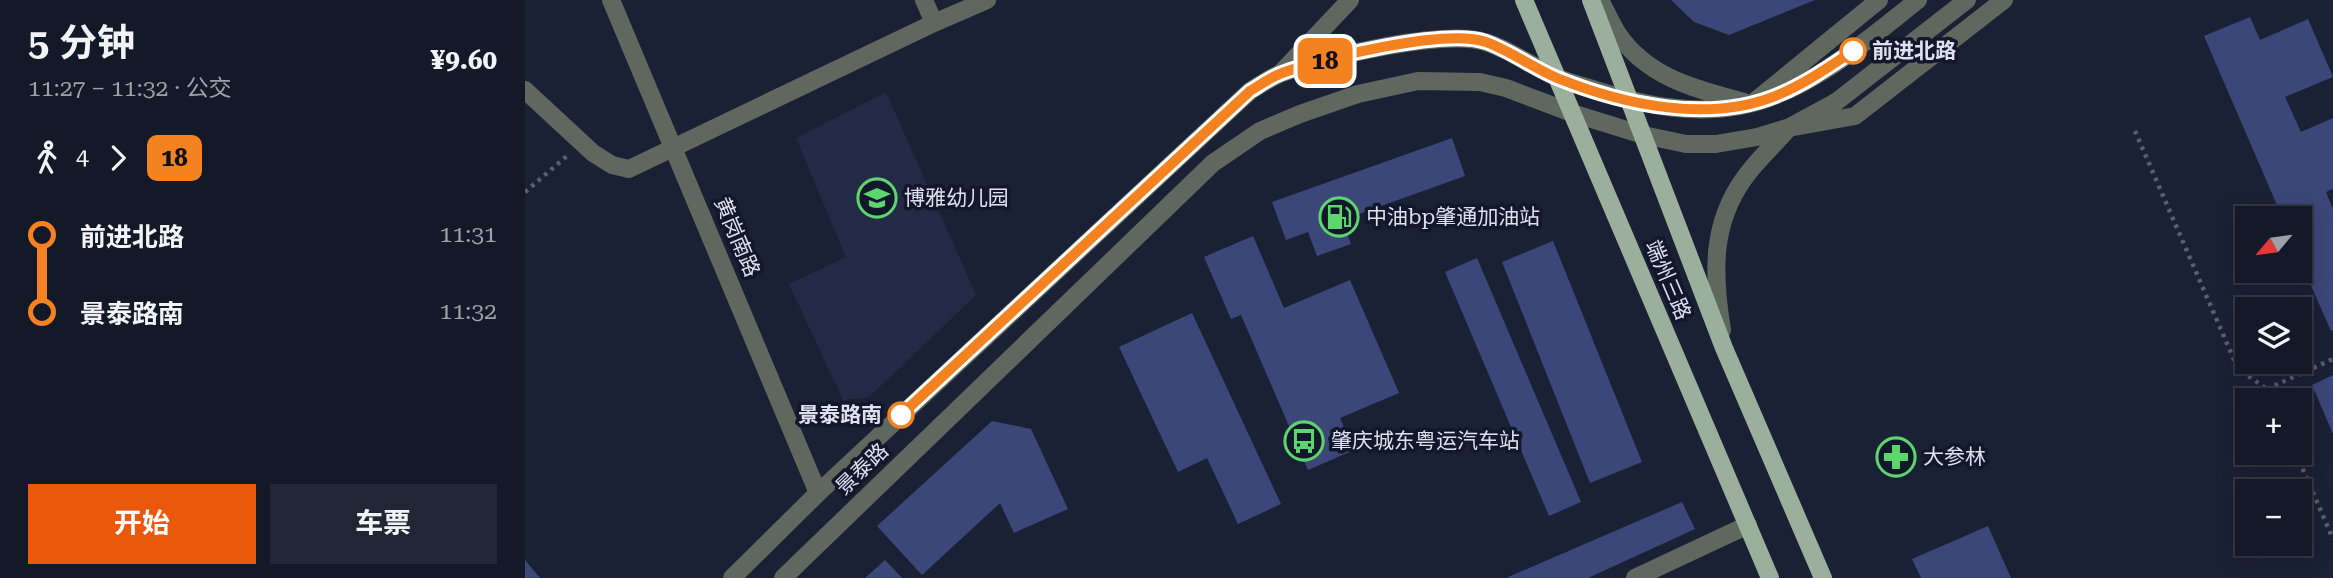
<!DOCTYPE html>
<html lang="zh">
<meta charset="utf-8">
<style>
:root{--surface:#141928;--page:#212634;--text:#f1f3f6;--muted:#9da0a8;--line:#333845;--accent:#ea580c}
body{margin:0;font-family:"Roboto Serif","Noto Sans SC",serif;background:var(--page);color:var(--text);height:100vh;display:flex;flex-direction:column;font-size:26px;white-space:nowrap}
*{box-sizing:border-box;margin:0}
p{font-size:23px;color:var(--muted)}
.icon{flex:none;width:38px;height:38px;fill:none;stroke:currentColor;stroke-width:2;stroke-linecap:round;stroke-linejoin:round}
.map{position:relative;flex:1;overflow:hidden}
.side{display:flex;flex-direction:column;background:var(--surface);width:525px}
.side>*{flex:none}
.badge{padding:0 14px;border-radius:10px;font-size:24px;line-height:46px}
.needle{width:46px;rotate:241deg}
.fabs{position:absolute;left:1710px;top:206px;display:grid;gap:14px}
.fabs a{display:grid;place-items:center;width:77px;height:77px;border-radius:0px;background:var(--surface);box-shadow:0 4px 18px #0003,0 0 0 2px var(--line);font-size:35px}
.map>.badge{position:absolute;translate:-50% -50%;box-shadow:0 0 0 4px #fff}
.legs{display:flex;align-items:center;gap:10px;height:77px;padding:0 28px;font-size:23px}
.legs p{margin-inline-start:auto}
.summary{display:flex;align-items:center;justify-content:space-between;height:119px;padding:0 28px}
h1{font-size:38px;font-weight:700;line-height:52px}
.button{display:flex;gap:14px;margin-top:auto;padding:14px 28px}
.button a{flex:1;height:80px;border-radius:0px;background:var(--accent);color:#fff;font-size:28px;font-weight:700;line-height:80px;text-align:center}
.button a+a{background:var(--page);color:var(--text)}
ul{padding:0 28px;list-style:none}
li{display:flex;align-items:center;gap:24px;height:77px;font-size:26px}
li i{display:grid;place-items:center;width:10px;height:100%;margin:0 9px;background:currentColor}
li i::after{content:'';width:18px;height:18px;margin:-9px;border:5px solid;border-radius:50%;background:var(--surface)}
li p{margin-inline-start:auto}
li:first-child i{background:linear-gradient(#0000 50%,currentColor 0)}
li:last-child i{background:linear-gradient(currentColor 50%,#0000 0)}
main{display:flex;flex:1;min-height:0}
.map>svg:first-child{display:block}
.built{fill:#232a45}
.building{fill:#3b4778}
.lines{fill:none;stroke-linecap:round;stroke-linejoin:round}
.path{stroke:#595e70;stroke-width:4.5;stroke-dasharray:3.5 5;stroke-linecap:butt}
.minor{stroke:#5f685f;stroke-width:18}
.tertiary{stroke:#5f685f;stroke-width:18}
.primary{stroke:#9caf9c;stroke-width:18}
.line-1-casing{stroke:#fff;stroke-width:16}
.line-1{stroke:#f58220;stroke-width:10}
.stop-1-dot{fill:#fff;stroke:#f58220;stroke-width:3.5}
.labels{text-anchor:middle;dominant-baseline:central;stroke-width:7;stroke-linejoin:round;paint-order:stroke}
.stop-label{font-size:21px;font-weight:bold;fill:#dde1ef;stroke:#12172b;text-anchor:start}
.poi-label{font-size:21px;fill:#dde1ef;stroke:#12172b;text-anchor:start}
.street-label{font-size:21px;fill:#dde1ef;stroke:#12172b}
</style>
<main>
<section class="side">
<div class="summary"><div><h1>5 分钟</h1><p>11:27 – 11:32 · 公交</p></div><b>¥9.60</b></div>
<div class="legs"><svg class="icon" aria-label="walk" viewBox="0 0 24 24"><circle cx="13" cy="4" r="2"/><path d="M13 8l-2 6 4 7M11 14l-3 7M7 12l3-4h3l4 4"/></svg>4<svg class="icon" aria-label="forward" viewBox="0 0 24 24"><path d="M9 5l7 7-7 7"/></svg><b class="badge" style="background:#f58220;color:#111">18</b></div>
<ul>
<li><i style="color:#f58220"></i><b>前进北路</b><p>11:31</p></li>
<li><i style="color:#f58220"></i><b>景泰路南</b><p>11:32</p></li>
</ul>
<div class="button"><a>开始</a><a>车票</a></div>
</section>
<div class="map">
<svg width="1808" height="578" viewBox="0 0 1808 578">
<rect width="100%" height="100%" fill="#1b2135"/>
<path class="built" d="M361,92L451,295L344,397L318,400L264,284L321,257L271,138Z"/>
<path class="building" d="M1146,0H1290L1204,35L1169,22Z
M1725,17L1735,40L1783,19L1808,77L1760,97L1776,132L1808,118V189L1801,192L1808,209V330L1806,331L1774,258V219H1758L1679,36Z
M927,138L940,176L817,220L826,244L792,256L783,232L761,240L747,202Z
M728,236L759,308L825,280L874,393L815,418L829,450L783,470L716,315L706,319L679,257Z
M1028,241L1117,462L1065,483L977,262Z
M952,258L1056,502L1024,516L920,272Z
M667,313L756,504L713,524L682,458L653,472L594,347Z
M1808,375V434L1787,385Z
M467,421L506,429L543,509L489,533L475,503L397,575L352,526Z
M1157,502L1170,529L1063,578H981Z
M1463,526L1486,578H1396L1387,559Z
M0,560L15,578H0Z
M360,560L377,578H340Z"/>
<g class="lines">
<path class="path" d="M1610,131L1713,369L1742,389L1748,401
M0,192L42,156
M1742,389L1808,359
M1771,453L1808,539"/>
<path class="minor" d="M86,0L293,493
M399,0L409,23
M0,90L68,153L87,165L104,169L409,23L462,0
M1229,102L1354,0
M1269,127L1330,116L1479,0
M1110,578L1223,525"/>
<path class="tertiary" d="M1075,0C1081,11 1086,23 1093,34C1123,78 1171,89 1219,102
M756,73L825,0
M1197,330C1187,269 1186,216 1228,167C1240,153 1253,140 1265,127
M207,578L293,493L725,91C735,85 746,77 757,73C799,57 919,29 960,42C985,49 1007,67 1031,77C1044,83 1058,86 1071,90C1122,106 1175,117 1228,103C1291,86 1342,40 1393,0
M258,578L688,163L735,131L775,114L833,94L893,81L955,82L981,88L1047,113L1118,135L1161,144H1191L1232,137L1265,127L1311,102L1442,0"/>
<path class="primary" d="M999,0L1245,578
M1066,0L1199,348L1298,578"/>
</g>
<g class="lines">
<g class="line-1-casing">
<path id="line-1" d="M376,415L725,91C735,85 746,77 757,73C798,58 921,28 961,42C986,51 1008,68 1032,78C1099,105 1186,124 1255,94C1281,83 1304,67 1328,51"/>
</g>
<use href="#line-1" class="line-1"/>
</g>
<defs>
<g id="school-ring" transform="scale(2.0125)"><circle r="9.5" fill="#12172b" stroke="#5cd56d" stroke-width="1.5"/><path d="M0-5L7-2L0 1L-7-2ZM-4 1L0 2.5L4 1V4Q0 6-4 4Z" fill="#5cd56d"/></g>
<g id="fuel-ring" transform="scale(2.0125)"><circle r="9.5" fill="#12172b" stroke="#5cd56d" stroke-width="1.5"/><path d="M-5.5-6h7V0h2V4h1.3V-2.5L3-4.5l.8-.8L6-3V5H2.5V1h-1V6h-7ZM-4.2-4.7v3.2H.2V-4.7Z" fill="#5cd56d"/></g>
<g id="bus-ring" transform="scale(2.0125)"><circle r="9.5" fill="#12172b" stroke="#5cd56d" stroke-width="1.5"/><path d="M-5-6H5V4H4V6H2V4H-2V6H-4V4H-5ZM-3.5-4V0h7V-4ZM-3.5 1.2v1.5H-2V1.2ZM2 1.2v1.5H3.5V1.2Z" fill="#5cd56d"/></g>
<g id="pharmacy-ring" transform="scale(2.0125)"><circle r="9.5" fill="#12172b" stroke="#5cd56d" stroke-width="1.5"/><path d="M-2-6h4v4h4v4h-4v4h-4v-4h-4v-4h4Z" fill="#5cd56d"/></g>
</defs>
<g fill-rule="evenodd">
<use href="#school-ring" x="352" y="198"/>
<use href="#fuel-ring" x="814" y="217"/>
<use href="#bus-ring" x="779" y="441"/>
<use href="#pharmacy-ring" x="1371" y="457"/>
</g>
<g class="stop-1-dot">
<circle cx="1328" cy="51" r="12"/>
<circle cx="376" cy="415" r="12"/>
</g>
<g class="labels">
<g class="stop-label">
<text x="1347" y="51">前进北路</text>
<text x="357" y="415" text-anchor="end">景泰路南</text>
</g>
<g class="poi-label">
<text x="379" y="198">博雅幼儿园</text>
<text x="841" y="217">中油bp肇通加油站</text>
<text x="806" y="441">肇庆城东粤运汽车站</text>
<text x="1398" y="457">大参林</text>
</g>
<g class="street-label">
<text transform="translate(212 237) rotate(67)">黄岗南路</text>
<text transform="translate(1143 280) rotate(67)">端州三路</text>
<text transform="translate(337 469) rotate(-44)">景泰路</text>
</g>
</g>
</svg>
<div class="fabs">
<a><svg class="needle" viewBox="-14 -14 28 28"><path d="M0-13l5 13h-10z" fill="#e53935"/><path d="M0 13l5-13h-10z" fill="#9da0a8"/></svg></a>
<a><svg class="icon" aria-label="layers" viewBox="0 0 24 24"><path d="M12 4l9 5-9 5-9-5zM3 14l9 5 9-5"/></svg></a>
<a>+</a>
<a>−</a>
</div>
<b class="badge" style="left:800px;top:61px;background:#f58220;color:#111">18</b>
</div>
</main>
